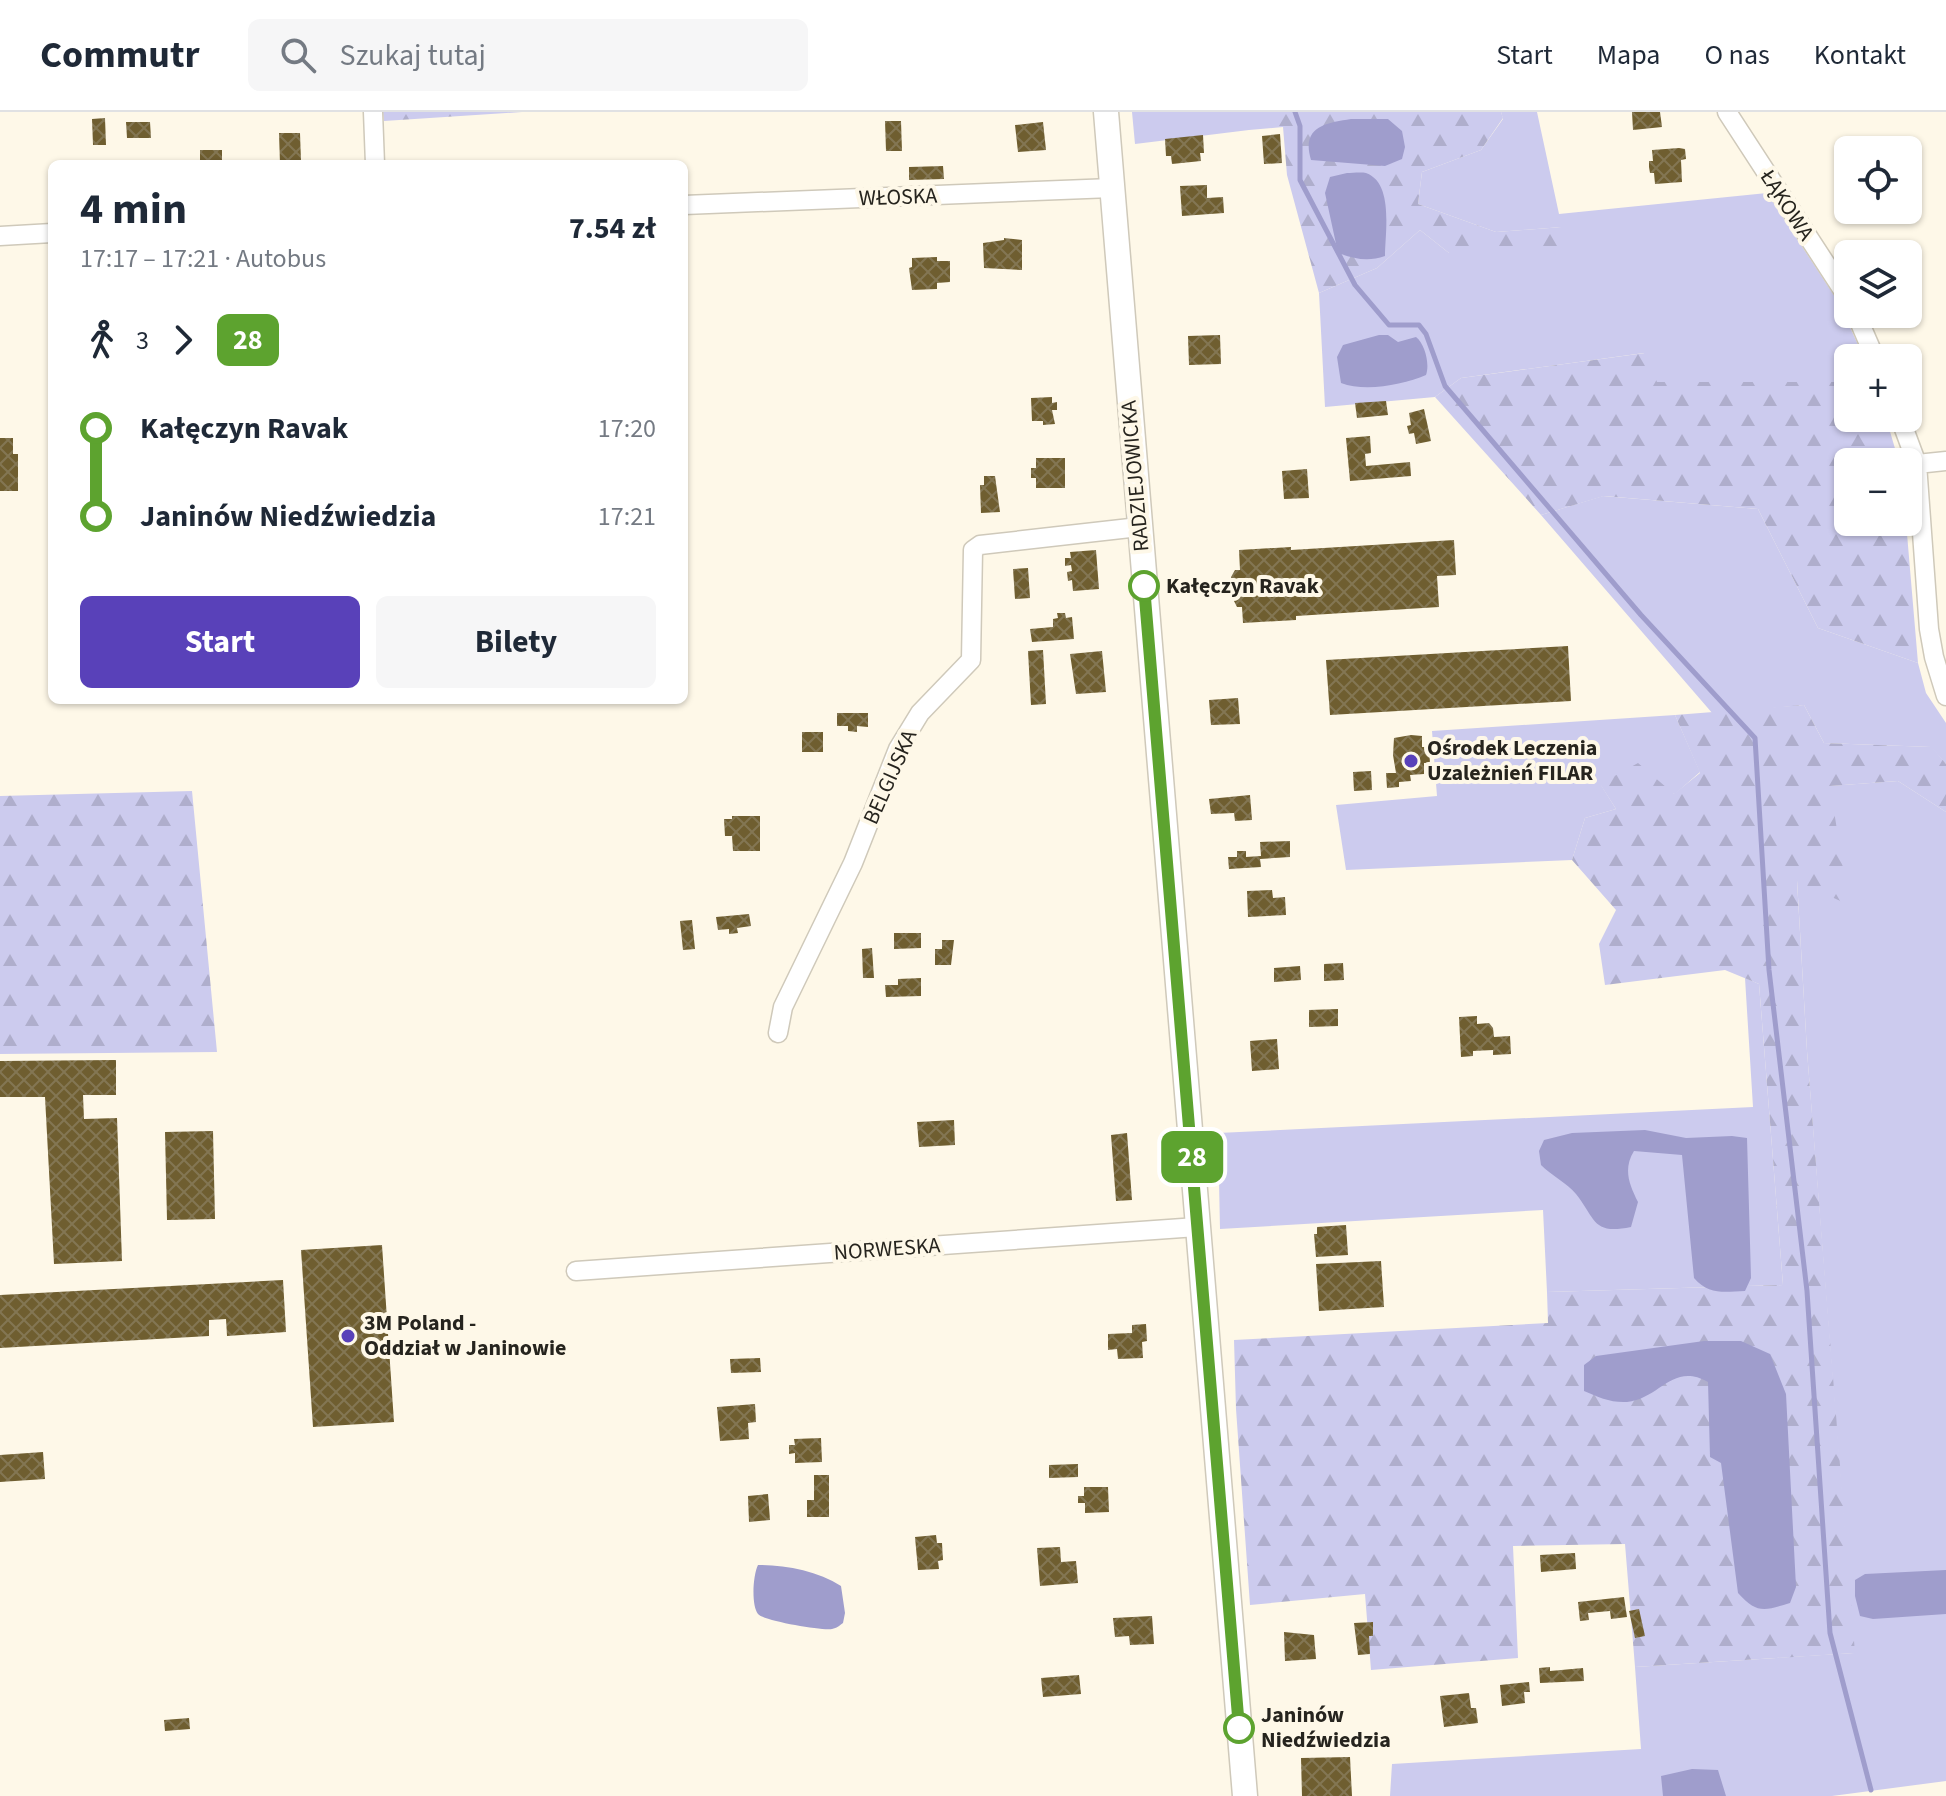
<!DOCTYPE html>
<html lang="pl">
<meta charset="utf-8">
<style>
:root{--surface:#fff;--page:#f6f6f7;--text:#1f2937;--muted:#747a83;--line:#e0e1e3;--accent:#5941b9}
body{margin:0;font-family:"Source Sans 3",sans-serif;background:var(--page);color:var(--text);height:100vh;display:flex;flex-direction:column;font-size:30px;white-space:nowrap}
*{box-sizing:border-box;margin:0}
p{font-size:26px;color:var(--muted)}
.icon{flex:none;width:44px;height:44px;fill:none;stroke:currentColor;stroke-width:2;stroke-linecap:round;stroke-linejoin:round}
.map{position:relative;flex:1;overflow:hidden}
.drawer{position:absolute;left:48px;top:48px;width:640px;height:544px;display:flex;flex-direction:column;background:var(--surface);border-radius:12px;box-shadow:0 2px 6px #0004}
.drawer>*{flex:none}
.badge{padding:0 16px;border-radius:12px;font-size:28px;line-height:52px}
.tools{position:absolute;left:1834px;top:24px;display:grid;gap:16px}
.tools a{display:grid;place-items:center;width:88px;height:88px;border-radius:12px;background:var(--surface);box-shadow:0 2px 6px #0004;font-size:40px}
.map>.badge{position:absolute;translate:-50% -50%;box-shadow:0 0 0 4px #fff}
.legs{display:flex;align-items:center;gap:12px;height:88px;padding:0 32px;font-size:26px}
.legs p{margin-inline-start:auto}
.headline{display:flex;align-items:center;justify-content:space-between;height:136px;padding:0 32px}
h1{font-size:44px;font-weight:700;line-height:60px}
.button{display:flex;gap:16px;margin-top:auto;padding:16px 32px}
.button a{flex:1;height:92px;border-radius:12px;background:var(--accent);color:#fff;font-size:32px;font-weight:700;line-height:92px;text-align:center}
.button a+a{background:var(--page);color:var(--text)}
ul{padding:0 32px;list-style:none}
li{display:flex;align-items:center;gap:28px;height:88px;font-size:30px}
li i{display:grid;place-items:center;width:12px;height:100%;margin:0 10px;background:currentColor}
li i::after{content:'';width:20px;height:20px;margin:-10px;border:6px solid;border-radius:50%;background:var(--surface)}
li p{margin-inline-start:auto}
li:first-child i{background:linear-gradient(#0000 50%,currentColor 0)}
li:last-child i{background:linear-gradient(currentColor 50%,#0000 0)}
header{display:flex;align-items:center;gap:48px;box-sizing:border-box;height:112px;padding:0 40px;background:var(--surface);border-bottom:2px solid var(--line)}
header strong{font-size:38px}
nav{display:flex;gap:44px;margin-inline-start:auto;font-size:28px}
.search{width:560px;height:72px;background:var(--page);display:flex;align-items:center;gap:20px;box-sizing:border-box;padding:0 28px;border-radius:12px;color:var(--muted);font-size:30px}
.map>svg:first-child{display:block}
.green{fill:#cccbee}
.forest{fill:url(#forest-firs)}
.water{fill:#9f9dcc}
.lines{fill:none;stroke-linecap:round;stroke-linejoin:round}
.stream{stroke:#9f9dcc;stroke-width:5}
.building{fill:url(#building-cross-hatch)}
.minor-casing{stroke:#cfc9ba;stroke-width:21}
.major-casing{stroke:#cfc9ba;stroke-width:27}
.minor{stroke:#fff;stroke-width:18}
.major{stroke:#fff;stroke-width:24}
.line-1-casing{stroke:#fff;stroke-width:18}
.line-1{stroke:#5da32f;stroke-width:12}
.stop-1-dot{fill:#fff;stroke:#5da32f;stroke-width:4}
.poi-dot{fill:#5941b9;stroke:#fef8e8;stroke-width:3}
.labels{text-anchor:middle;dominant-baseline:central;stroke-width:8;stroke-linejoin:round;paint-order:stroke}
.street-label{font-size:22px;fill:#26241e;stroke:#fef8e8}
.stop-label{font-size:22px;font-weight:bold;fill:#26241e;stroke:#fef8e8;text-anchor:start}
.poi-label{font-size:22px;font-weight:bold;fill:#26241e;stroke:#fef8e8;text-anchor:start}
</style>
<header>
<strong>Commutr</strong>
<div class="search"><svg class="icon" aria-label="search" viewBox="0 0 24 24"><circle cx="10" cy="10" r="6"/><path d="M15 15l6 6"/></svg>Szukaj tutaj</div>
<nav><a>Start</a><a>Mapa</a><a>O nas</a><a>Kontakt</a></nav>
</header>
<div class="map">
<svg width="1946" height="1684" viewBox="0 0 1946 1684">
<defs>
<pattern id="forest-firs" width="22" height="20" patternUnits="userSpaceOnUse" patternTransform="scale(2)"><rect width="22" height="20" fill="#cccbee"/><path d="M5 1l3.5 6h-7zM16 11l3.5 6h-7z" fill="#afaecc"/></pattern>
<pattern id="building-cross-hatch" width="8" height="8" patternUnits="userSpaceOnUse" patternTransform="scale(2)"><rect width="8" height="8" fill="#6f5e30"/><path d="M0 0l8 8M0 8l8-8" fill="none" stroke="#837653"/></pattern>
</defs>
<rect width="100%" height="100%" fill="#fef8e8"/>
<path class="green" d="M1132,0H1249V18L1135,32Z
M1501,0H1537L1559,102L1767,81L1839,191L1864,246H1848V270H1656L1644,241L1461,266L1435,285L1325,295L1319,181L1377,156L1420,118L1449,141L1562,115L1496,120L1418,92L1422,60L1481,38L1503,7Z
M1603,384L1758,397L1818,516L1918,551L1926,581L1946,611V652L1931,635L1824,631L1804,593L1713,602L1541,403Z
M1675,603L1700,660L1675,682L1601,673L1616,697L1585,706L1572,748L1346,758L1336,693L1437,684L1432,619Z
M1898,669L1946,700V1669L1832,1684H1390L1392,1652L1641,1637L1635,1555L1854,1541L1807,939L1797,768L1829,674Z
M1745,866L1759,872L1783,1173L1547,1180L1543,1098L1220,1117L1218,1021L1753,995Z"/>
<path class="forest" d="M383,0H522L384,9Z
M1249,0H1501L1503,6L1481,38L1422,60L1418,92L1496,120L1562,115L1571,142L1449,141L1420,118L1377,156L1319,181L1287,63L1283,15L1249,18Z
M1645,241L1657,270H1848V306H1886L1899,350H1848V410H1906L1918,551L1818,516L1758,397L1604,384L1541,403L1435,285L1461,266Z
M1804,593L1824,631L1932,635L1946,652V700L1898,669L1830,674L1849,793L1797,769L1807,939L1855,1541L1635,1555L1625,1432L1513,1434L1518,1546L1371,1558L1365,1482L1250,1493L1236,1297L1234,1228L1548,1211L1547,1180L1783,1173L1759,872L1725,858L1605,873L1599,832L1616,798L1572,748L1585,706L1616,697L1600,672L1638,651L1674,682L1700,661L1675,603Z
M192,679L217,940L0,942V684Z"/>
<path class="water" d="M1351,7H1388L1402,19L1405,35L1402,47L1385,54L1311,48C1301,15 1325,11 1351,7Z
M1347,61C1352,61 1361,60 1366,61C1394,71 1385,121 1385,144C1368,150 1355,147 1338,141L1325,81L1330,65Z
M1379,223H1388L1398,230L1416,225C1425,232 1430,252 1426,263C1403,273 1365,280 1341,271L1337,245L1343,233Z
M1645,1018L1686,1026L1732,1024L1747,1026L1751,1166L1745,1179C1723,1180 1709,1183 1694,1166L1682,1043L1634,1039C1623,1057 1629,1072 1638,1090L1631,1115C1592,1123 1596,1107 1576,1082C1567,1071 1551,1063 1541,1053L1539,1039L1544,1028L1572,1021Z
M1704,1229H1741L1770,1242L1786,1282L1796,1475L1790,1491C1764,1499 1757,1502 1738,1481L1721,1351L1710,1345L1708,1270C1672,1250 1660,1287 1627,1290C1611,1291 1598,1285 1584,1279V1253L1596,1244Z
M758,1453C785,1453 818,1459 841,1474L845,1501L843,1511C839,1514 837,1516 832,1517C823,1519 764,1509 758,1502C751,1493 753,1463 758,1453Z
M1946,1458V1502L1873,1507L1860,1504L1855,1484V1468L1865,1462Z
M1692,1657L1718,1658L1726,1684H1663L1661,1664Z"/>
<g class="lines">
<path class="stream" d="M1295,0L1300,14V68L1355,173L1389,213H1419L1426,222L1445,274L1641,503L1755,626L1769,858L1807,1179L1830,1521L1871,1678"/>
</g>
<path class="building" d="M1632,0H1660L1662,15L1633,18Z
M105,6L106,33H93L92,7Z
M885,9H901L902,39H886Z
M126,10H150L151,26H127Z
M1043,10L1046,38L1018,40L1015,13Z
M279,21H300L301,49H309V52H280Z
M1280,22L1282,51L1264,52L1262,24Z
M1203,23L1204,41H1200L1201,49L1172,52L1171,44H1166L1165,27Z
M1854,31V38H1848V55L1837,56L1835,32Z
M1679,36L1685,37L1686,47L1681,48L1682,70L1655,72L1654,61H1650L1649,55V49H1653L1652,38Z
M200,38H222V52H200Z
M943,54L944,67L909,68V55Z
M1914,60L1916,68L1919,67L1920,77L1910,79L1908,62Z
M1207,73V86L1223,85L1224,101L1182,104L1180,74Z
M1004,126L1022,128V158L984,156L983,131L1004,128Z
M937,145V149H950V170L937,171V177L912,178L909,156L912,155V146Z
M1220,223L1221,252L1189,253L1188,224Z
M1052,285V291L1057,290V298H1052L1055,312L1043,313V309H1032L1031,286Z
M1386,289L1388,303L1357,306L1355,291Z
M1424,297L1431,329L1416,332L1414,321L1409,322L1407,314L1411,313L1409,301Z
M1370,324L1371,341L1365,342L1366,354L1410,350L1411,364L1350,369L1346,326Z
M0,326H13V342H18V379H0Z
M1036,346H1065V376H1036V366H1031V356H1036Z
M1307,357L1309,386L1284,387L1282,359Z
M984,364H995L1000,400L981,401L980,373H984Z
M1454,428L1456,463L1437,464L1439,495L1296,504V508L1243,511L1242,495H1237L1232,485L1231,465L1235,458H1240L1239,438L1291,435V438Z
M1096,438L1099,477L1073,479L1072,468L1068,469L1067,460L1072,459L1071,453L1065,454V446H1071L1070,440Z
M1028,456L1030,486L1015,487L1013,457Z
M1057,501H1065L1066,506L1072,505L1074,527L1032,530L1030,517L1053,515V507L1058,506Z
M1568,534L1571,589L1330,603L1326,548Z
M1043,538L1046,592L1031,593L1028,539Z
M1102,539L1106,580L1076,582L1070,542Z
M1238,586L1240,612L1211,613L1209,588Z
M837,601H868V615L857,614V620L848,619V614H837Z
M802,620H823V640H802Z
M1411,623L1422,624V635H1429L1430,651H1424V662L1410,663L1411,669L1399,670V675L1387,676L1386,661H1396L1393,643L1394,626Z
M1371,659L1372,678L1354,679L1353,660Z
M1250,683L1252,708L1235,709L1234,701L1211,702L1209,687Z
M732,704H760V739H733L732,724H725L724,707H732Z
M1290,729V745L1260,747L1261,755L1229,757L1228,745H1237V739H1246V745L1261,744L1260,730Z
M1272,778L1273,786L1285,785L1286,803L1248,805L1247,779Z
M749,802L751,814L737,816L738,821L729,822V817L718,818L716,805Z
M692,808L695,837L683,838L680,809Z
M894,821H921V836L894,837Z
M942,828H954L951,853H935V837H942Z
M872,836L874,866H863L862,837Z
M1343,851L1344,868L1324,869V852Z
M1300,854L1301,868L1274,870V856Z
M921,866V884L886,885L885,873H898V867Z
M1338,897V914L1309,915V898Z
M1477,904V912L1489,911L1493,916L1494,925L1510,924L1511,942L1493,943V938L1473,939V944L1461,945L1459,905Z
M1277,927L1279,957L1252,959L1250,929Z
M116,948V983H83L84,1007L117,1006L122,1149L54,1152L45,985H0V949Z
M954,1008L955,1033L919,1035L917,1010Z
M213,1019L215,1107L167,1108L165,1020Z
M1127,1021L1132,1088L1116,1089L1111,1023Z
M1346,1113L1348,1143L1316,1145L1314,1122H1317V1115Z
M382,1133L394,1310L313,1315L301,1138Z
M1381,1149L1384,1195L1319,1199L1316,1152Z
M283,1168L286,1220L227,1224L226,1207L209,1208V1224L0,1236V1183Z
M1146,1212L1147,1229L1142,1230L1143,1246L1118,1247L1117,1237L1108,1238V1222L1132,1221V1213Z
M760,1246L761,1260L731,1261L730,1247Z
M755,1292L756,1310L748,1311L749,1327L720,1329L717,1295Z
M821,1326L822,1350L795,1351V1341L789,1342V1333H795L794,1327Z
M43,1340L45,1367L0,1370V1343Z
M1078,1352V1365L1049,1366V1353Z
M814,1363H829V1405H807V1388H814Z
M1084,1375H1108L1109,1400L1085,1401V1391H1078V1384H1084Z
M768,1382L770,1408L749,1410L748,1384Z
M936,1423L937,1431H942L943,1448L938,1449L939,1457L918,1458L915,1425Z
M1060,1435L1061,1450L1076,1449L1078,1471L1040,1474L1037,1436Z
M1575,1441L1576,1457L1541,1460L1540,1443Z
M1624,1485L1627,1505L1611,1507L1610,1499L1588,1501L1589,1508L1580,1509L1578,1490Z
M1639,1497L1645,1524L1635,1526L1629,1499Z
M1152,1504L1154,1532L1130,1533L1129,1524L1115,1525L1113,1506Z
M1373,1510V1524H1369L1370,1542L1358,1543L1354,1511Z
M1284,1520L1314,1523L1316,1547L1285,1549Z
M1550,1555V1559L1583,1556L1584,1569L1540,1571L1539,1556Z
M1079,1563L1081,1582L1043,1585L1041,1566Z
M1529,1570L1530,1580H1524L1525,1591L1502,1594L1500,1573Z
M1469,1581L1471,1596H1476L1478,1611L1444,1615L1440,1584Z
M189,1606L190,1617L165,1619L164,1608Z
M1350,1645L1352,1684H1302L1301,1646Z"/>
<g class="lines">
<g class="minor-casing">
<path id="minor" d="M373,0L375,52
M1727,0L1848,186
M684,93L1112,76
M0,124L52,121
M1856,202L1875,246
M1900,306L1917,352L1929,517L1934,545L1946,584
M1917,352L1946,349
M778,921L783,895L853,751L898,637L920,601L971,548L973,438L980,433L1139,415
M576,1159L1197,1115"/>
</g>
<g class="major-casing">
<path id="major" d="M1106,0L1245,1684"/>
</g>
<use href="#minor" class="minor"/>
<use href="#major" class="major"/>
</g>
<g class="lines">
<g class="line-1-casing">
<path id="line-1" d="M1144,474L1239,1616"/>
</g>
<use href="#line-1" class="line-1"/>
</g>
<g class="stop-1-dot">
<circle cx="1144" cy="474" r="14"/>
<circle cx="1239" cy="1616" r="14"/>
</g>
<g class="poi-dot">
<circle cx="1411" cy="649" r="8"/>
<circle cx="348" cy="1224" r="8"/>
</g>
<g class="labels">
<g class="street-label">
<text transform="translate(898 85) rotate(-2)">WŁOSKA</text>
<text transform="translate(1787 93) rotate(57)">ŁĄKOWA</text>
<text transform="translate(1135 364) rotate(-95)">RADZIEJOWICKA</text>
<text transform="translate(890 665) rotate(-66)">BELGIJSKA</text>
<text transform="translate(887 1137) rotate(-4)">NORWESKA</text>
</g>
<g class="stop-label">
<text x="1166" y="474">Kałęczyn Ravak</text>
<text x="1261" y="1603">Janinów<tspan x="1261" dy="25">Niedźwiedzia</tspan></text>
</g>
<g class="poi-label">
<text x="1427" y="636">Ośrodek Leczenia<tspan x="1427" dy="25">Uzależnień FILAR</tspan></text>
<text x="364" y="1211">3M Poland -<tspan x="364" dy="25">Oddział w Janinowie</tspan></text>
</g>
</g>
</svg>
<div class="tools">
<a><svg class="icon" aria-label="locate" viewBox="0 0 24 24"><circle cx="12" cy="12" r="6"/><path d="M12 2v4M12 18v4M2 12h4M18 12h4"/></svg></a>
<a><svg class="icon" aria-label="layers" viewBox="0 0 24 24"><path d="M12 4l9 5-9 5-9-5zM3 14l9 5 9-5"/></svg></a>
<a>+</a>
<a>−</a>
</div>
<b class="badge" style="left:1192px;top:1045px;background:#5da32f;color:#fff">28</b>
<section class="drawer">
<div class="headline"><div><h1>4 min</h1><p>17:17 – 17:21 · Autobus</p></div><b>7.54 zł</b></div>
<div class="legs"><svg class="icon" aria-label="walk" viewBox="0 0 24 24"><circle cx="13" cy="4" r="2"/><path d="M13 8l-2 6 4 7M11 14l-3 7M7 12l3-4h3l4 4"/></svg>3<svg class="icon" aria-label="forward" viewBox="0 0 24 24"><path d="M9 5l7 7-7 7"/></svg><b class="badge" style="background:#5da32f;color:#fff">28</b></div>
<ul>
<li><i style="color:#5da32f"></i><b>Kałęczyn Ravak</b><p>17:20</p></li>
<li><i style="color:#5da32f"></i><b>Janinów Niedźwiedzia</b><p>17:21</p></li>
</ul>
<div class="button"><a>Start</a><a>Bilety</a></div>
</section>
</div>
